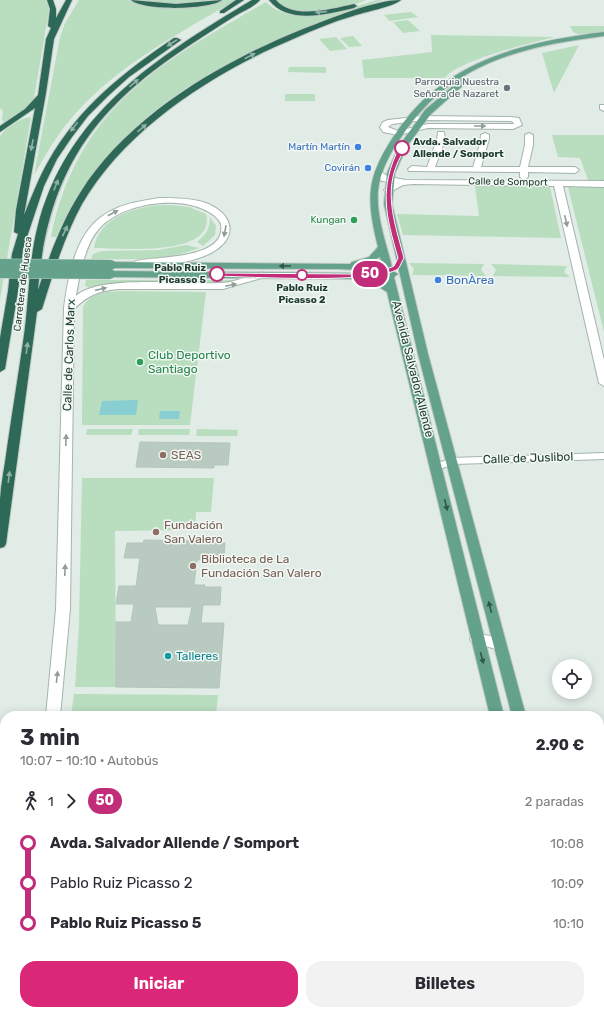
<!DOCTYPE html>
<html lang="es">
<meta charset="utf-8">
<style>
:root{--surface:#fff;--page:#f2f2f3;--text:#2b2b33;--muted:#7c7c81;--accent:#db2777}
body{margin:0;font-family:Rubik,sans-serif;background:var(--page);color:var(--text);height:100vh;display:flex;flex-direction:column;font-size:15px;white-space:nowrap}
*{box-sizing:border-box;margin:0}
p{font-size:13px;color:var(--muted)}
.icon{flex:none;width:22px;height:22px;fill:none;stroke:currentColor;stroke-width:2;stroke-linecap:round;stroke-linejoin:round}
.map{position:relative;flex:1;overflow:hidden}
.details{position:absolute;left:0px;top:711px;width:604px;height:304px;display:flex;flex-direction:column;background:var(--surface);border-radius:16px 16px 0 0;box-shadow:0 2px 10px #0003}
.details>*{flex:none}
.badge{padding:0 8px;border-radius:13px;font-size:14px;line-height:26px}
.buttons{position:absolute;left:552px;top:659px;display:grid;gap:8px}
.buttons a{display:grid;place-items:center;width:40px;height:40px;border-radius:50%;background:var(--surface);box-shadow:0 2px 10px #0003;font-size:20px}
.map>.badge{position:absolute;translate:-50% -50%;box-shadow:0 0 0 2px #fff}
.legs{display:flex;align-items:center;gap:6px;height:44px;padding:0 20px;font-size:13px}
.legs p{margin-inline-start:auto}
.overview{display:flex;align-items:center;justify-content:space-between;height:68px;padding:0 20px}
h1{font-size:22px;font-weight:700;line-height:30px}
.button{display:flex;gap:8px;margin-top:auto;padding:8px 20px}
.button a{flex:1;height:46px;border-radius:16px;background:var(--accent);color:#fff;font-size:16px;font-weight:700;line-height:46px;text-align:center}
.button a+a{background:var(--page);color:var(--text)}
ul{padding:0 20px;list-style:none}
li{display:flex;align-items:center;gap:14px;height:40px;font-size:15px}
li i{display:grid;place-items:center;width:6px;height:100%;margin:0 5px;background:currentColor}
li i::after{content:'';width:10px;height:10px;margin:-5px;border:3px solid;border-radius:50%;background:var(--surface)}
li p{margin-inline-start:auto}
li:first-child i{background:linear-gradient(#0000 50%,currentColor 0)}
li:last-child i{background:linear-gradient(currentColor 50%,#0000 0)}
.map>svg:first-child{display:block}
.green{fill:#b9ddbf}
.water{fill:#88ced2}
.building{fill:#b9cac1;stroke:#b3c5bc;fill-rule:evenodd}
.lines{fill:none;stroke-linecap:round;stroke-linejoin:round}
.minor-casing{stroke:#a4b4ac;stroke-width:2}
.major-casing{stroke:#c1c9c6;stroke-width:2}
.highway-casing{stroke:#c1c9c6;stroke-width:2}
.minor{fill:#fff;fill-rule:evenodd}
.major{fill:#65a28c;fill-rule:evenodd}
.highway{fill:#2d6956;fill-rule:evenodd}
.major-bridge-casing{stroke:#c1c9c6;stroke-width:11;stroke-linecap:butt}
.major-bridge{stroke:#65a28c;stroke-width:10}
.oneway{fill:#90b0a5}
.oneway2{fill:#909e98}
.oneway3{fill:#325648}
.line-1{fill:#c12d78;stroke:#fff}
.worship-dot{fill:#6b7280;stroke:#f2f8f4;stroke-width:1.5}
.shop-dot{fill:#3f7fe0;stroke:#f2f8f4;stroke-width:1.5}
.stop-1-dot{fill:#fff;stroke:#c12d78;stroke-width:2}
.leisure-dot{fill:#2e9e5b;stroke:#f2f8f4;stroke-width:1.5}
.education-dot{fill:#8d6e63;stroke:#f2f8f4;stroke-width:1.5}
.culture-dot{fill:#0f9aa8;stroke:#f2f8f4;stroke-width:1.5}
.labels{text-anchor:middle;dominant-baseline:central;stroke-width:3;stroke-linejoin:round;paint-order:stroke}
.far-worship-label{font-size:10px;fill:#5b616d;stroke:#f2f8f4;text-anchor:end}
.far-stop-label{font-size:10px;font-weight:bold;fill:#213d32;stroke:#f2f8f4;text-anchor:start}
.far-shop-label{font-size:10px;fill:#366cbe;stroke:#f2f8f4;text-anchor:end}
.far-street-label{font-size:10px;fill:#213d32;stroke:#f2f8f4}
.far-leisure-label{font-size:10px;fill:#27864d;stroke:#f2f8f4;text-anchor:end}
.shop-label{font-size:12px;fill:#366cbe;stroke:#f2f8f4;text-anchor:start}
.street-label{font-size:12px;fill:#213d32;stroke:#f2f8f4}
.leisure-label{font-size:12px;fill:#27864d;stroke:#f2f8f4;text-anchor:start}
.education-label{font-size:12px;fill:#785e54;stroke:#f2f8f4;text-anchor:start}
.culture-label{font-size:12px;fill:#0d838f;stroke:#f2f8f4;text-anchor:start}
</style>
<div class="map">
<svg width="604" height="1015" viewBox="0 0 604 1015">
<rect width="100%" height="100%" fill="#e1ece6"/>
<path class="green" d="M0,0H46L49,10L34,98L27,109L5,123L2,120L3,111L0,108Z
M79,0H128L145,5L210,4L225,0H236C180,33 118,65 75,114C58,133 46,154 34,175L60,37L65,23Z
M143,0H209C188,5 163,6 143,0Z
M274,0H366L349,7L325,12H294L275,5Z
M377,0H383C275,36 161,82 90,177C76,195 66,216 56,237H51C77,108 161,62 266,2C290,28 348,9 377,0Z
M411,12L418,17L390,21L384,15Z
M408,20L420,31L403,33L393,22Z
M570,26H604V32L578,34L573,32Z
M431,35L555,37C534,42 456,61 445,78H364L362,60L432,52Z
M353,36L362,46L349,47L340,38Z
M336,37L347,49L330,51L319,39Z
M579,45L554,93L542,53Z
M289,67H326V73L288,72Z
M285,94H315V101H285Z
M31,117L0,300V136C6,128 20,118 31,117Z
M552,135H604V180H588L580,158L558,157Z
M475,186L550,187L561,238L403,235L397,214L479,216Z
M568,187H604V332Z
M171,205L189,207L206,214C217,258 118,248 94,248C99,214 143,204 171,205Z
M210,217L216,226L215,235L203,246L197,242C206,234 210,229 210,217Z
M186,245L199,248C165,262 126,259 91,259L93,254L102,251L159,250Z
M409,263L484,264L481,270L486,276L412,275L414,269Z
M491,264L567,266L564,272L570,277L493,276L496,270Z
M86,280H236L229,283L101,286L91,288L85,286Z
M119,291L206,292L190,425H82L83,307C90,293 106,292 119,291Z
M87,429H133L131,435H86Z
M139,429H190L189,435H138Z
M197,429L238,430L237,436H196Z
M82,478H214L211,512H196L195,530L115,531L116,687H75L79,624Z
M74,694L218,695L216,716H71Z
M604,784V1015H563L564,1010H599V785Z
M0,976L5,981V1010H31L34,1015H0Z"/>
<path class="water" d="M138,400L136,415H99L102,401Z
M160,411H180L179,419H159Z"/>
<path class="building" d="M140,442L230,443L228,465H214V468L136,467Z
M144,540L209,541L208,543H225L224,559L197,560L194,585H205L204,587H221L220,605H203L201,623H224L219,688L116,687V622H131L134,604H116L119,586H136L140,558H124L127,543H143ZM155,607H192L188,625H158Z"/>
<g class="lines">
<g class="minor-casing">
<path id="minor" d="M600,105H604V111L600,109Z
M423,116L510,117L519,118L522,125L513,129L428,128L398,135L383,132L380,127L383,122L388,120ZM423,120L510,121L513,122L514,124H428L398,131L388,127L392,124Z
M438,132H444L445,140L435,167H473L480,144L481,135L485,133L489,135V139L481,167H520L525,145V135L529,133L533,135V145L528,167H575L579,170L575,173L528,172V177L524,180L520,177V172L409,171L408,169L412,166L427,167L437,140Z
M379,170L388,177L406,180L604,181V187L563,186L604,360V386L599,383L554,186L413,184L403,185L388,193L384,190L395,183L382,181L375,173Z
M159,198C173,198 186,198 199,201C229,208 244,235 211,253C190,264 163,265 139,266L134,263L136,261C156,256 227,260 221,224C218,217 210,212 203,209C173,196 120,204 98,230C85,245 79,277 76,296C99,274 187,285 220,283C234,283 249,275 262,272L267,275L265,277L223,289H118C99,291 88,295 74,309L70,609L60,716H46L56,609L64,308C68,277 75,236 101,217C118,204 140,201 159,198Z
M604,453V459L454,464L437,470L433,469L431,467L433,465L452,458Z
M477,634C486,635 501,637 506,645L504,648L499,650L472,642L470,639L472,636Z
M599,771H604V783H599Z"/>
</g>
<g class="major-casing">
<path id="major" d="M604,32V36C523,46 450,63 402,136C391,151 380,171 378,191C376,218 387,245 393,271L398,274L394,277L504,716H490L387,292L371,282L350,279L110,277L105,274L110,271L350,273L369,276L386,282L384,274L376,271L338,269L111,268L106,265L111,262L350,264L352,262L369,257L378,247C365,195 367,175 398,130C446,60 524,42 604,32ZM380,257L382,267L365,265Z
M461,79H464L468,81L431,114L407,146L395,173L392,204L428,354L526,716H512L418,354L384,204L387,173L399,146L425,110Z
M42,1010H60L62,1015H44Z
M62,1010H83L86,1015H65Z
M507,1010H525L522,1015H504Z
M536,1010H554L553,1015H535Z"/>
</g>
<g class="highway-casing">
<path id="highway" d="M47,0H53L56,9V18L66,0H72L54,39L46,93L24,215C32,196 39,177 49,160C79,107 125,71 174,38H177L181,40L129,77L108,96L88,116L72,137L57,159L44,186L23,249L18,291L5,369L0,372V338L8,291L12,254L18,234L14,232L16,210L35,108L0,132V126L25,109L38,95L46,39L51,28L48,26L50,9Z
M131,0L176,4L222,0C209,10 144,11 131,0Z
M236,0H244L224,13H220V11Z
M252,0H260C254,7 243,11 235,16C217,27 199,39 181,51C89,113 47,178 38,290C49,257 61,223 80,193C128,116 221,62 303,29C330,19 374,0 401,0C393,7 364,12 353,16C332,22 313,30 293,39C214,72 126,128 82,204C64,237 53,274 42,309L37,312L6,544L4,547L0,548C0,532 0,515 0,499C1,482 5,465 7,448C12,413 18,377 23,342C29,305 28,266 37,229C65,114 157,57 252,0Z
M269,0H276C293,20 331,9 354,4L357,6L354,8C328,14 288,25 269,0Z
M0,944L5,946V964L0,962Z"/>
</g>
<use href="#minor" class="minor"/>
<use href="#major" class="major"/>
<use href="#highway" class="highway"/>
<g class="major-bridge-casing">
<path id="major-bridge" d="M0,264L111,265
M0,273L110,274"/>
</g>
<use href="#major-bridge" class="major-bridge"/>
</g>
<defs><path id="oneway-solid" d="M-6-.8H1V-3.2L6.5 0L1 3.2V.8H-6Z"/></defs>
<g class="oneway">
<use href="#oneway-solid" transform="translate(321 12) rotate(175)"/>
<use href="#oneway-solid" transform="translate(172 43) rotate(147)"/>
<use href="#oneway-solid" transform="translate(250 56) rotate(-27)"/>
<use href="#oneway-solid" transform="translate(134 83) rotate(-40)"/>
<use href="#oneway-solid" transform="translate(74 127) rotate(128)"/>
<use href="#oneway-solid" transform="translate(142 128) rotate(-40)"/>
<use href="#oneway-solid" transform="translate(32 145) rotate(101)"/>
<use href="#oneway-solid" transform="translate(56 185) rotate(-68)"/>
<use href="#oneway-solid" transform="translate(65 231) rotate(-65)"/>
<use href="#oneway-solid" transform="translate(27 348) rotate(-82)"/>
<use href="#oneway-solid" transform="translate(9 477) rotate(-82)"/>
</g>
<g class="oneway2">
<use href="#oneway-solid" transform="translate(480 126)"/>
<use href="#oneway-solid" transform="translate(113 213) rotate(-28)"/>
<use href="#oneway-solid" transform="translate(566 221) rotate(77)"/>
<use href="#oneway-solid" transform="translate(225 231) rotate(100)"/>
<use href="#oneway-solid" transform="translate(231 285) rotate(-12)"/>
<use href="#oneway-solid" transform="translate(101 289) rotate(-13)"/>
<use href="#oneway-solid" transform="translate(66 440) rotate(-88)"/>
<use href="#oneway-solid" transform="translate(65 570) rotate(-88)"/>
<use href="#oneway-solid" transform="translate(57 677) rotate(-84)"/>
</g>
<g class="oneway3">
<use href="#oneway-solid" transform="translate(285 266) rotate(-180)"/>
<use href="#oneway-solid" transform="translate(446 505) rotate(77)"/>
<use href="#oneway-solid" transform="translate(490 607) rotate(-104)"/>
<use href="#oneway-solid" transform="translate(482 658) rotate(75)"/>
</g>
<path class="line-1" d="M400,146L405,148C401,156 396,165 394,173C386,201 397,231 404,258C402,261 400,267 398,269C376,284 249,277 217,276L213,274L217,273L350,274L382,271L394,266L398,258C386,216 378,188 400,146Z"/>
<circle class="worship-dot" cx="507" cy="88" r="4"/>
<g class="shop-dot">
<circle cx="358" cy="147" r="4"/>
<circle cx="368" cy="168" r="4"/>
<circle cx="438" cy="280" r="4"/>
</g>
<g class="stop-1-dot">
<circle cx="402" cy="148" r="7"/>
<circle cx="217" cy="274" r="7"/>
<circle cx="302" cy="275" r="5"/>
</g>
<g class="leisure-dot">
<circle cx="354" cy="220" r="4"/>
<circle cx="140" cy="362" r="4"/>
</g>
<g class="education-dot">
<circle cx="163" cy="455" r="4"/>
<circle cx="156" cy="532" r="4"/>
<circle cx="193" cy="566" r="4"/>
</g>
<circle class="culture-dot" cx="168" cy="656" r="4"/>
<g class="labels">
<g class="far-worship-label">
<text x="499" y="82">Parroquia Nuestra<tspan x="499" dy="12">Señora de Nazaret</tspan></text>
</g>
<g class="far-stop-label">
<text x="413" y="142">Avda. Salvador<tspan x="413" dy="12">Allende / Somport</tspan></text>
<text x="206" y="268" text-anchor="end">Pablo Ruiz<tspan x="206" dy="12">Picasso 5</tspan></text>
<text x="302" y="288" text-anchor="middle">Pablo Ruiz<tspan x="302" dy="12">Picasso 2</tspan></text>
</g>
<g class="far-shop-label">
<text x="350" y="147">Martín Martín</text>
<text x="360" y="168">Covirán</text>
</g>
<g class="far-street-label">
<text transform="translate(508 182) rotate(1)">Calle de Somport</text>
<text transform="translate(23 284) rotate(-83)">Carretera de Huesca</text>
</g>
<g class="far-leisure-label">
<text x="346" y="220">Kungan</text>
</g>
<g class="shop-label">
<text x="446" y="280">BonÀrea</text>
</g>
<g class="street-label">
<text transform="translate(69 355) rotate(-88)">Calle de Carlos Marx</text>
<text transform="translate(413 369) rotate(76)">Avenida Salvador Allende</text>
<text transform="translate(528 458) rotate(-2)">Calle de Juslibol</text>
</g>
<g class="leisure-label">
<text x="148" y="355">Club Deportivo<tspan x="148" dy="14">Santiago</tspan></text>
</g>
<g class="education-label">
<text x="171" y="455">SEAS</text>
<text x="164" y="525">Fundación<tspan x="164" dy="14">San Valero</tspan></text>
<text x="201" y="559">Biblioteca de La<tspan x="201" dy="14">Fundación San Valero</tspan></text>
</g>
<g class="culture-label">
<text x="176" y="656">Talleres</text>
</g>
</g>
</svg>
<div class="buttons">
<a><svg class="icon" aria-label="locate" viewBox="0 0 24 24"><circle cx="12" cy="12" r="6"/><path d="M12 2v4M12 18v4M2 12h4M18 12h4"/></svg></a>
</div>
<b class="badge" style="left:370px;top:274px;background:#c12d78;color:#fff">50</b>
<section class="details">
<div class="overview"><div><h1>3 min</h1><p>10:07 – 10:10 · Autobús</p></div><b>2.90 €</b></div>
<div class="legs"><svg class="icon" aria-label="walk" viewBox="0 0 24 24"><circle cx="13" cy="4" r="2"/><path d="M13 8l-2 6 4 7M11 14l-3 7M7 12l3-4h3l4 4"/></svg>1<svg class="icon" aria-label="forward" viewBox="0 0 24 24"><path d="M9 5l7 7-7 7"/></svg><b class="badge" style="background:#c12d78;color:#fff">50</b><p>2 paradas</p></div>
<ul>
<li><i style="color:#c12d78"></i><b>Avda. Salvador Allende / Somport</b><p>10:08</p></li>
<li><i style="color:#c12d78"></i><span>Pablo Ruiz Picasso 2</span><p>10:09</p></li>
<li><i style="color:#c12d78"></i><b>Pablo Ruiz Picasso 5</b><p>10:10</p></li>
</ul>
<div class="button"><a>Iniciar</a><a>Billetes</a></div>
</section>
</div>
